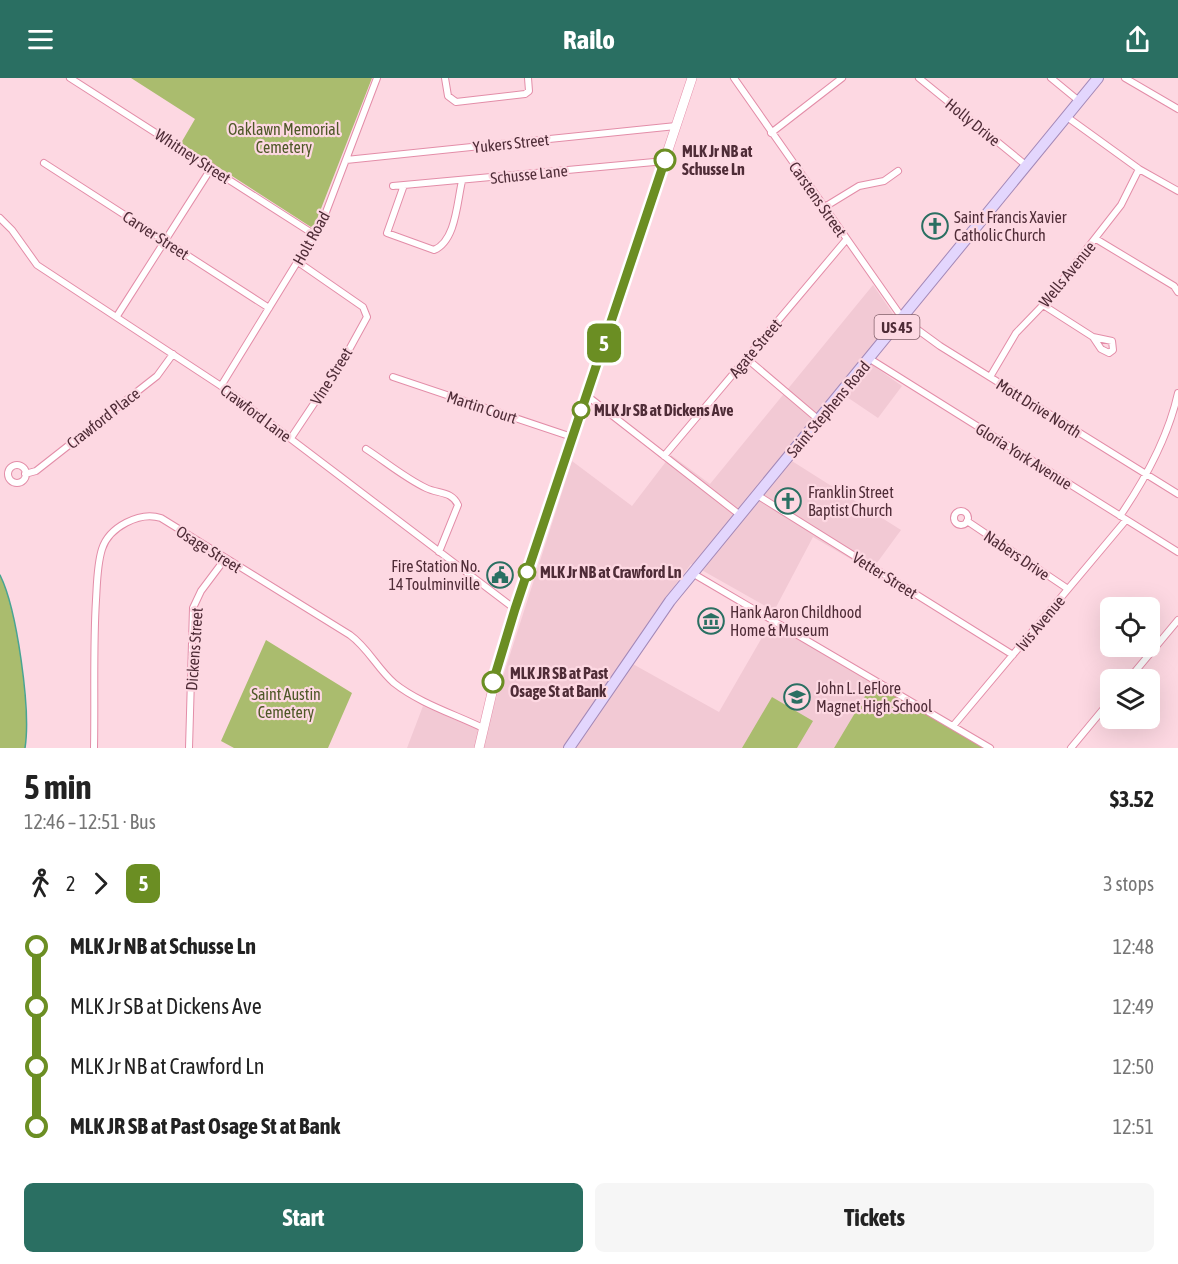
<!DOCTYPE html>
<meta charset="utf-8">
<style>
:root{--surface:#fff;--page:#f6f6f6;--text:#222;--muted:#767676;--accent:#2a6f62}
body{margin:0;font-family:"Asap Condensed",sans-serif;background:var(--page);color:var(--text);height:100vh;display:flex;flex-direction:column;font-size:22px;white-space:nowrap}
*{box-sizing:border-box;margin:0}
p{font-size:20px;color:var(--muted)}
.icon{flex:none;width:33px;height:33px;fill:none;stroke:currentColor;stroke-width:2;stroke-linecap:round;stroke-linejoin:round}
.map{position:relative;height:670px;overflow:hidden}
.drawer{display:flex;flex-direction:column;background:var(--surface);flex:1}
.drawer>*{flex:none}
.badge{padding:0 12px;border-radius:9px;font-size:21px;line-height:39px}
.tools{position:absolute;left:1100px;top:519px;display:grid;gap:12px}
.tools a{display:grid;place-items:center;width:60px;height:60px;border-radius:9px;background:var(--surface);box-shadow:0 6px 24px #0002;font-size:30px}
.map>.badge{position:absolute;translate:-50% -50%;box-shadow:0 0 0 3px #fff}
.legs{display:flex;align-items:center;gap:9px;height:66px;padding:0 24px;font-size:20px}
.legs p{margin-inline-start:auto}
.overview{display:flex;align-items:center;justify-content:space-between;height:102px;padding:0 24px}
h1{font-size:33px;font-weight:700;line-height:45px}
.action{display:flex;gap:12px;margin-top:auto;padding:12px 24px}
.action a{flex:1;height:69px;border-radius:9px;background:var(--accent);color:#fff;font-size:24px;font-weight:700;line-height:69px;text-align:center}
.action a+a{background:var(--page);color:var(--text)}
ul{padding:0 24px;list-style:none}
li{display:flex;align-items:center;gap:21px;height:60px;font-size:22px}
li i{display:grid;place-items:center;width:9px;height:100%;margin:0 8px;background:currentColor}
li i::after{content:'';width:15px;height:15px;margin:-8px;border:4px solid;border-radius:50%;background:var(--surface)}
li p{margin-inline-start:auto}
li:first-child i{background:linear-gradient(#0000 50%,currentColor 0)}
li:last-child i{background:linear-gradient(currentColor 50%,#0000 0)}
header{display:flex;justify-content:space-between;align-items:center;height:78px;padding:0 24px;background:var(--accent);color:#fff;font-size:27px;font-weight:700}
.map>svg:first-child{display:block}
.built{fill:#f2c9d4}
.green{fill:#aabc6e}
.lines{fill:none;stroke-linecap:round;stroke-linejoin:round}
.stream{stroke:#48a493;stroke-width:1.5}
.street-casing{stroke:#e38da8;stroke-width:8}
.secondary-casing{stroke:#e38da8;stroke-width:10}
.primary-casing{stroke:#a388b7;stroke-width:12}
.street{stroke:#fff;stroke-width:6}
.secondary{stroke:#fff;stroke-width:9}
.primary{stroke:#e3d6fd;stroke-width:10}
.line-1-casing{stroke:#fff;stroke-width:14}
.line-1{stroke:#6b8e23;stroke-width:9}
.stop-1-dot{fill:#fff;stroke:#6b8e23;stroke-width:3}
.labels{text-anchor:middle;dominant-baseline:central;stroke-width:4.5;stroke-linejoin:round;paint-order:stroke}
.shield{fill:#fdd8e2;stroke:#83606a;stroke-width:1.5}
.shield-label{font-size:15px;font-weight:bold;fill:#4f2c37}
.street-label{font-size:16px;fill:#4f2c37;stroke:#fdd8e2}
.park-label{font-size:16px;fill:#4e5827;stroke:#fdd8e2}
.stop-label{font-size:16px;font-weight:bold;fill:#4f2c37;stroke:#fdd8e2;text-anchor:start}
.poi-label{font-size:16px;fill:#4f2c37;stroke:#fdd8e2;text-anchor:start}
</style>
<header><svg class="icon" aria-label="menu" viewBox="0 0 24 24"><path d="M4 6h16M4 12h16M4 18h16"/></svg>Railo<svg class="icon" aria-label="share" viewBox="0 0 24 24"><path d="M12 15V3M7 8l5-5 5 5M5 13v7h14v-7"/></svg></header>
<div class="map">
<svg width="1178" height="670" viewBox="0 0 1178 670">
<rect width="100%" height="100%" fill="#fdd8e2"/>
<path class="built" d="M873,207L896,240L864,281L902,308L878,340L838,313L784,378L901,452L871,493L813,459L774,533L691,486L660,527L564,670H407L423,628L485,655L572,383L632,428L671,377L710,406Z
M772,542L874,603L834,670H576L631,585L719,634Z"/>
<path class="green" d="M131,0H372L315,146L311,149L181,65L195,41Z
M0,497C17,531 31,632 25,670H0Z
M266,562L352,615L328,670H234L221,663Z
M874,603L988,670H834Z
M772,619L813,643L797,670H742Z"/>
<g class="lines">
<path class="stream" d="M0,497C17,531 31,632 25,670"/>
<g class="street-casing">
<path id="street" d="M70,0L315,157
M445,0L448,18L456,24L525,16L529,13L528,0
M734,0L903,241L940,268L1178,416
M919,0L1027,88
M1051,0L1079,23
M1125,0L1178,31
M1067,39L1139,91L1178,113
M771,55L842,0
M346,82L676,48
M44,85L269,230
M404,107L387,155L434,172C456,163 457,124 462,103
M393,108L665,83
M823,130L859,108L884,103L898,93
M0,140L12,152L37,187L221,308L515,531
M1096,161L1174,208L1178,214
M1043,227L1093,259
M117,238L212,89
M1093,259L1112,263L1113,272L1109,275L1101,271Z
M746,280L819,342
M870,281L1178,474
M393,299L572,359
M990,299L1016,255L1043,227L1121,127L1139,91
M221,308L323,142L377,0
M586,317L740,437
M291,360L345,279L367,239L363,229L298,184
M366,371C386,384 405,400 426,410C438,416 452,413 458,427L439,474
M664,378L846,162
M8 396a9 9 0 1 1 18 0a9 9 0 1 1-18 0Z
M25,396L36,393L157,298L173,276
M757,417L1013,577
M954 440a7 7 0 1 1 14 0a7 7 0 1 1-14 0Z
M1120,438C1146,400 1168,360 1178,315
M967,443L1068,511
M692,495L990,670
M1128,602L1178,542
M953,648L1126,442
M94,670C95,621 93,571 96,522C97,506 97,487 102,471C109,449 140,433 161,440L350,557C368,570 377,590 394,605C419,625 454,636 483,650
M189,670L193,530L201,513L225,481
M1071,670L1110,623"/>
</g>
<g class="secondary-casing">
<path id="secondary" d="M479,670L503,568L692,0"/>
</g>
<g class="primary-casing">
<path id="primary" d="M569,670L670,523L1098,0"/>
</g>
<use href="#street" class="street"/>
<use href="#secondary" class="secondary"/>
<use href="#primary" class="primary"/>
</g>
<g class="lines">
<g class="line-1-casing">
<path id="line-1" d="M493,604L515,531L665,82"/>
</g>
<use href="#line-1" class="line-1"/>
</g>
<defs>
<g id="church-ring" transform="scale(1.35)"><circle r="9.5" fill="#fdd8e2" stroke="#2a6f62" stroke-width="1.5"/><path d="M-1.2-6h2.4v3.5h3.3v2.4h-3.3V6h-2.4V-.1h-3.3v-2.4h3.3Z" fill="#2a6f62"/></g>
<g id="civic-ring" transform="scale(1.35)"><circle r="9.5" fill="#fdd8e2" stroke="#2a6f62" stroke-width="1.5"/><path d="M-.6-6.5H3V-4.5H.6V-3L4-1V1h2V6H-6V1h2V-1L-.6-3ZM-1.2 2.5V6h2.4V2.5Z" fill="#2a6f62"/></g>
<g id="museum-ring" transform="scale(1.35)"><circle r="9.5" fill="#fdd8e2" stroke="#2a6f62" stroke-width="1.5"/><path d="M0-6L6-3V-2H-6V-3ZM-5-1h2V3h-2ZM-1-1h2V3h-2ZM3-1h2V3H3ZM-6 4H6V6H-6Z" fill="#2a6f62"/></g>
<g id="school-ring" transform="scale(1.35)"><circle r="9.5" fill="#fdd8e2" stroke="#2a6f62" stroke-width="1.5"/><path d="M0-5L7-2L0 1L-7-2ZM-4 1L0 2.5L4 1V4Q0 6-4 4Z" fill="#2a6f62"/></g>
</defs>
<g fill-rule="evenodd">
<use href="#church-ring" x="935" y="148"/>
<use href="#church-ring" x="788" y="423"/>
<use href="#civic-ring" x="500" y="497"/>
<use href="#museum-ring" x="711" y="543"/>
<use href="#school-ring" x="797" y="619"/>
</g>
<g class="stop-1-dot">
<circle cx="665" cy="82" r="10"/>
<circle cx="581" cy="332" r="8"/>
<circle cx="527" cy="494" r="8"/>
<circle cx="493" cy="604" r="10"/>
</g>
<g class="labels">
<rect class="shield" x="874.5" y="237" width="45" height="24" rx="4.5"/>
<g class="shield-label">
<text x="897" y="249">US 45</text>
</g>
<g class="street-label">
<text transform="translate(973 44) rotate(39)">Holly Drive</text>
<text transform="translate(511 65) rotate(-6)">Yukers Street</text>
<text transform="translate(193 78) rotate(33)">Whitney Street</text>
<text transform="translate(529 96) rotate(-6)">Schusse Lane</text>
<text transform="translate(818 121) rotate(55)">Carstens Street</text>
<text transform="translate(156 157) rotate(33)">Carver Street</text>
<text transform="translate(311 160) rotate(-61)">Holt Road</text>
<text transform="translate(1067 196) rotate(-51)">Wells Avenue</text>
<text transform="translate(755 270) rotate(-50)">Agate Street</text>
<text transform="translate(331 298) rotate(-58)">Vine Street</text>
<text transform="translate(482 329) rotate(18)">Martin Court</text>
<text transform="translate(1039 330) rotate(32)">Mott Drive North</text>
<text transform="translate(828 331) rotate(-50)">Saint Stephens Road</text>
<text transform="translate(256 335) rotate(37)">Crawford Lane</text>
<text transform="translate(103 340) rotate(-38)">Crawford Place</text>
<text transform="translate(1024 378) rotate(32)">Gloria York Avenue</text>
<text transform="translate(209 471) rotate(32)">Osage Street</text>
<text transform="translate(1017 477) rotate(34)">Nabers Drive</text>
<text transform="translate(885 497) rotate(32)">Vetter Street</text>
<text transform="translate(1040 545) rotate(-50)">Ivis Avenue</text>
<text transform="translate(194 571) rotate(-86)">Dickens Street</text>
</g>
<g class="park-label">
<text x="284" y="51">Oaklawn Memorial<tspan x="284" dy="18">Cemetery</tspan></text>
<text x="286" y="616">Saint Austin<tspan x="286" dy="18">Cemetery</tspan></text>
</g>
<g class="stop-label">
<text x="682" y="73">MLK Jr NB at<tspan x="682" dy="18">Schusse Ln</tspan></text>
<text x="594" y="332">MLK Jr SB at Dickens Ave</text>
<text x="540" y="494">MLK Jr NB at Crawford Ln</text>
<text x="510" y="595">MLK JR SB at Past<tspan x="510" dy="18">Osage St at Bank</tspan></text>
</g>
<g class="poi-label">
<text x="954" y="139">Saint Francis Xavier<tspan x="954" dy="18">Catholic Church</tspan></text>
<text x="808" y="414">Franklin Street<tspan x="808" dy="18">Baptist Church</tspan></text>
<text x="480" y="488" text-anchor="end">Fire Station No.<tspan x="480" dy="18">14 Toulminville</tspan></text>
<text x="730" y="534">Hank Aaron Childhood<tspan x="730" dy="18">Home &amp; Museum</tspan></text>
<text x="816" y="610">John L. LeFlore<tspan x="816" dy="18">Magnet High School</tspan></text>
</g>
</g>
</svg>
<div class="tools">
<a><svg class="icon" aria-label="locate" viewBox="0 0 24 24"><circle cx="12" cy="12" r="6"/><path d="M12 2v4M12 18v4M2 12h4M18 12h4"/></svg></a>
<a><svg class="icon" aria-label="layers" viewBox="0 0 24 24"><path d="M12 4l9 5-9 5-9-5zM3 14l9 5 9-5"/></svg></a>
</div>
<b class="badge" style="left:604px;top:265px;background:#6b8e23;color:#fff">5</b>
</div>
<section class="drawer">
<div class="overview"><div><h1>5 min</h1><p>12:46 – 12:51 · Bus</p></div><b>$3.52</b></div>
<div class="legs"><svg class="icon" aria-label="walk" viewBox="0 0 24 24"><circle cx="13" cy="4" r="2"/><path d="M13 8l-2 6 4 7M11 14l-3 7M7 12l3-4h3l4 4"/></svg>2<svg class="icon" aria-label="forward" viewBox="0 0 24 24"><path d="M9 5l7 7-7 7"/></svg><b class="badge" style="background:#6b8e23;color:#fff">5</b><p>3 stops</p></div>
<ul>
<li><i style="color:#6b8e23"></i><b>MLK Jr NB at Schusse Ln</b><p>12:48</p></li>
<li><i style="color:#6b8e23"></i><span>MLK Jr SB at Dickens Ave</span><p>12:49</p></li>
<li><i style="color:#6b8e23"></i><span>MLK Jr NB at Crawford Ln</span><p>12:50</p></li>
<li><i style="color:#6b8e23"></i><b>MLK JR SB at Past Osage St at Bank</b><p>12:51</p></li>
</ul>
<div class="action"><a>Start</a><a>Tickets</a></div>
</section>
